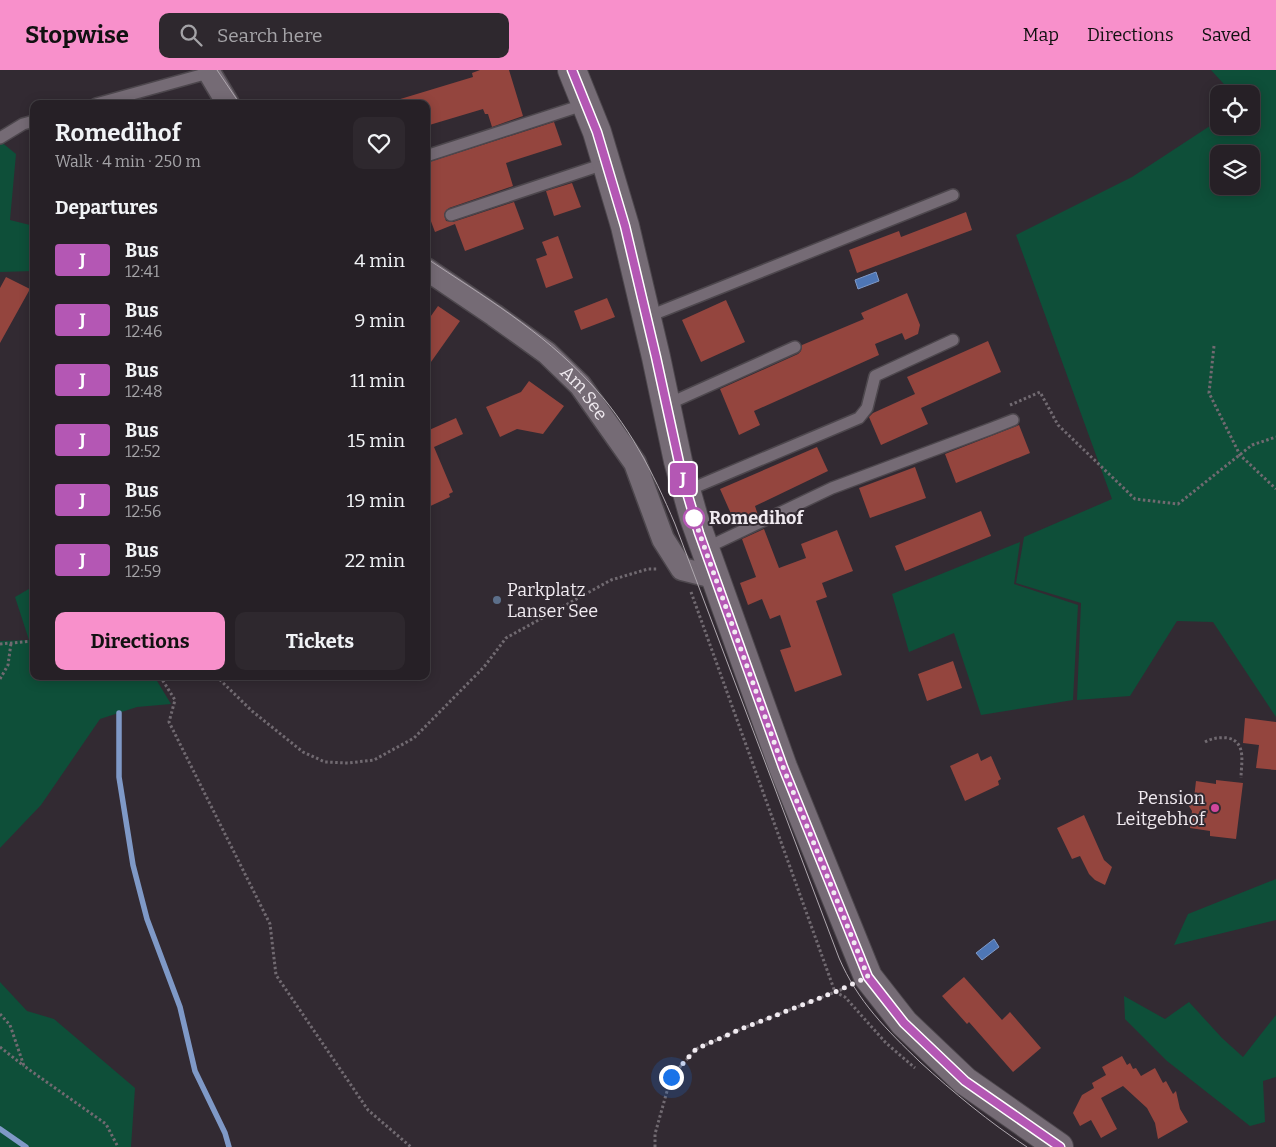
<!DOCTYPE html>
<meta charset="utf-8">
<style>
:root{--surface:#262026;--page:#2e282e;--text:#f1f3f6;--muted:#a4a3a7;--line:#423e43;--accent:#f890cb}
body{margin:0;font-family:Bitter,serif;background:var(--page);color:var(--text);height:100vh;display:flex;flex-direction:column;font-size:19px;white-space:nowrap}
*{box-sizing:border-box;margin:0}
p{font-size:16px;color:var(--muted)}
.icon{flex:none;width:28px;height:28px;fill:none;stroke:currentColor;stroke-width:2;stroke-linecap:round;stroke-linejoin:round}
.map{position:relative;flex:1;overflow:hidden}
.panel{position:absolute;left:30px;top:30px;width:400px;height:580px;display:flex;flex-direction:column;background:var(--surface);border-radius:10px;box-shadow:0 2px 12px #0003,0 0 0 1px var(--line)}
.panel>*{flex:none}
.badge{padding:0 10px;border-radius:4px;font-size:18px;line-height:32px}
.tools{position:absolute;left:1210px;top:15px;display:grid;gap:10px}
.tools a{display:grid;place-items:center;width:50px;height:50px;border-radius:10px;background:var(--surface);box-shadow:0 2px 12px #0003,0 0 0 1px var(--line);font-size:25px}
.you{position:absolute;width:25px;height:25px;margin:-12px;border:4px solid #fff;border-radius:50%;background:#1a73e8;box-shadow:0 0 0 8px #1a73e833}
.map>.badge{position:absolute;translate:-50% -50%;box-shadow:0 0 0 2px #fff}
h2{padding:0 25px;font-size:19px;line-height:45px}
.round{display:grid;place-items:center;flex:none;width:52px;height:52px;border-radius:10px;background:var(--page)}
.headline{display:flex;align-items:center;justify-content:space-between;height:85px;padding:0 25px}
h1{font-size:24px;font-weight:700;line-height:38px}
.button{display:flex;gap:10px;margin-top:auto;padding:10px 25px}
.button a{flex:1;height:58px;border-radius:10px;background:var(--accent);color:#111;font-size:20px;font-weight:700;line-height:58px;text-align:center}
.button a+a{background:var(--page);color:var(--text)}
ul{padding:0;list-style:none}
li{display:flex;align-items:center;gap:15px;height:60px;padding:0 25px}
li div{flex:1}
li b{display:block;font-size:19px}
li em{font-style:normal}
li .badge{min-width:55px;font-weight:700;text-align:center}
header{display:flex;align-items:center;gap:30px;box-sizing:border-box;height:70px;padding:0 25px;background:var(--accent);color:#111}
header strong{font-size:24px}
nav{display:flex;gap:28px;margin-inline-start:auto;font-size:18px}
.search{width:350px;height:45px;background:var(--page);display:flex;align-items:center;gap:12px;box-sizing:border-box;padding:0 18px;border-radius:10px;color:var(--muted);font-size:19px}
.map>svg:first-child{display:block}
.green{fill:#0e4f39;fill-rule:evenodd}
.water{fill:#4e76b5;stroke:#7f99c7}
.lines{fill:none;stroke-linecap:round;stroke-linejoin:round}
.stream{stroke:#7f99c7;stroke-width:5.5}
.building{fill:#94453e}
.service-casing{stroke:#4d474d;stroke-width:14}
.minor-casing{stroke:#4d474d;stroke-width:25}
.secondary-casing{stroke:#4d474d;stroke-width:30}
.path{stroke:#716a71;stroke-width:3;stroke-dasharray:2.5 2.5;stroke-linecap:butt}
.service{stroke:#756b75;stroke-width:11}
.minor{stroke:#756b75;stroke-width:22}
.secondary{stroke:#756b75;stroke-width:28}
.tram{stroke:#afa8af;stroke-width:1}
.line-casing{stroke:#fff;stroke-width:11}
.line{stroke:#b457b4;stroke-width:8}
.walk{stroke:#f0eaf0;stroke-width:5;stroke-dasharray:0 9}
.stop-dot{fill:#fff;stroke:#b457b4;stroke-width:2.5}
.service-dot{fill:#5c6f8a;stroke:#322a32;stroke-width:2}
.hotel-dot{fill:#d1479c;stroke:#322a32;stroke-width:2}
.labels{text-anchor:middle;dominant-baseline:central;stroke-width:4;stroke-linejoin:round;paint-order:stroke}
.street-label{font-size:18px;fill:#f0eaf0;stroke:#322a32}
.stop-label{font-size:18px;font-weight:bold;fill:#f0eaf0;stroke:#322a32;text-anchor:start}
.poi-label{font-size:18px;fill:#f0eaf0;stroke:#322a32;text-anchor:start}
</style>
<header>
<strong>Stopwise</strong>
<div class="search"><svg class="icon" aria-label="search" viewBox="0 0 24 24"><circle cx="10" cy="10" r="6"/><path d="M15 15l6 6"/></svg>Search here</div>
<nav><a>Map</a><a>Directions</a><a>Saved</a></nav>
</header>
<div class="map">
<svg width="1276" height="1077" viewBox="0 0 1276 1077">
<rect width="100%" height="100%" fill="#322a32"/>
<path class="green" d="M1211,0H1276V647L1213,552L1177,551L1130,626L1077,630L1081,533L1016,513L1024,467L1112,429L1016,165L1132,107L1219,50V56H1251V24H1233ZM1219,84H1251V116H1219Z
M0,71L16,84L10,150L34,156V201L0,202Z
M1020,472L1014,514L1078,535L1073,630L981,645L954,563L909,582L892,524Z
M34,516V606H154L171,634L137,637L100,649L41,735L0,778V571L29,570L15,527Z
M1276,809V850L1174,875L1188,844Z
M0,912L27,941L54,949L135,1018L131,1077H0Z
M1124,926L1165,949L1189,932L1222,968L1243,987L1276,945V1007L1263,1011L1265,1052L1250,1056L1167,991L1125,949Z"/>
<path class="water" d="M876,202L879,211L858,219L855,210Z
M994,869L999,877L982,890L976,883Z"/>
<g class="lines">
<path class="stream" d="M119,643V707L133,795L147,849L180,937L195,1001L225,1063L229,1077
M0,1059L26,1077"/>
</g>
<path class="building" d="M480,0H509L523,46L492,57L488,44H485L483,39L426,56V34H398L397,30L473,7L472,3Z
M554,52L562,75L506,93L513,116L449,138L444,144L446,151L453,152L514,132L524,159L465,181L455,154L435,162L426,138V93Z
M572,113L581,137L554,146L546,121Z
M966,142L972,160L857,203L849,180L899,161L901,167Z
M558,166L573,208L546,218L536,189L547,185L542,172Z
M6,207L30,219L0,273V218Z
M907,223L920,255L918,264L905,270L902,263L875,274L879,285L754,341L760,355L739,365L720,319L798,284L801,281L802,275L864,249L861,243Z
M607,228L615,247L581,260L574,241Z
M726,230L745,272L701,292L682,250Z
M438,236L460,251L426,299V253Z
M988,271L1001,302L921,338L928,354L881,375L869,347L873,343L915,324L907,307Z
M529,311L564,336L543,364L517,359L500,367L486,337L521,322Z
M456,348L463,364L434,377L453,422L449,424L450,427L426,438V359L427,361Z
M1019,355L1030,383L956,413L945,384Z
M817,377L828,401L755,436L758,445L736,455L720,419Z
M915,397L926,428L870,448L859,418Z
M981,441L991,466L905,501L895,476Z
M764,459L779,498L806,488L801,474L837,460L853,501L822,513L827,527L816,531L842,605L795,622L780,580L791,577L780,545L770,549L762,529L748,535L740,513L756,507L742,469Z
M953,591L962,618L927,631L918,604Z
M1245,648L1276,652V700L1256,698L1259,675L1243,673Z
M978,683L981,691L991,686L1001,709L998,711L999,715L965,731L950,696Z
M1216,710L1243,713L1236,769L1210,766V761L1190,758L1192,741L1187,733L1194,728L1196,711L1216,714Z
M1084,745L1104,790L1112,797L1105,815L1095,810L1089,804L1080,786L1072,789L1057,758Z
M964,907L1002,950L1010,942L1041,978L1013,1002L969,952L967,954L942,926Z
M1122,986L1127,995L1130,993L1133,999L1136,998L1141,1006L1155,998L1163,1013L1166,1011L1173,1024L1176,1021L1180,1039L1188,1052L1158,1069L1155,1053L1147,1038L1123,1016L1101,1028L1117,1059L1101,1068L1091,1050L1080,1056L1073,1043L1082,1025L1094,1018L1092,1013L1106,1005L1102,997Z"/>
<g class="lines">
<g class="service-casing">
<path id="service" d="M96,34L212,2
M0,68L23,54L34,51
M426,86L586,34
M451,145L607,93
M647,247L953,125
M666,335L795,277
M686,421L859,348L867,338L875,306L953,270
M704,479L832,418L990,359L1013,350"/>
</g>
<g class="minor-casing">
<g id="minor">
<path d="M209,2L228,34"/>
<path id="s1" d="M426,199L494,245L547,283L580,315L635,393L663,469L682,499L714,507"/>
</g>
</g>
<g class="secondary-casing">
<path id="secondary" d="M572,0L597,62L625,156L656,287L678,391L694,448L783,697L868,907L904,953L965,1011L1059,1077"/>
</g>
<path class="path" d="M1214,276L1209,323L1240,385L1276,419
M1010,335L1040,322L1058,355L1135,429L1178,434L1252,375L1276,367
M691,522L835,922L845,927L886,973L915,998
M0,574L34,571
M160,606L175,630L169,652L270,854L276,905L368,1040L411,1077
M216,606L252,641L303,682L325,692L348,693L374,690L414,668L484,597L506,568L611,510L648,499H658
M0,609L8,595L11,573
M1205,672C1212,668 1220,667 1228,668C1247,672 1241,694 1241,708
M0,944L10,955L24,996L106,1054L118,1077
M0,977L24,996
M655,1077V1064L671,1007L696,979L741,959L848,917"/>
<use href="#service" class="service"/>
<use href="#minor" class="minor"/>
<use href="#secondary" class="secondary"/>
<path class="tram" d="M217,0L240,34
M426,188C483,226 542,261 589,312C628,353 653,402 675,454L839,888C858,932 886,959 920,992C954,1023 989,1052 1027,1077"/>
</g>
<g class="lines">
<g class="line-casing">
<path id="line" d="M572,0L597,62L625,156L656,287L682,406L699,463L783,697L868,907L904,953L965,1011L1060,1077"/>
</g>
<use href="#line" class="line"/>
<path class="walk" d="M671,1007L696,979L741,959L835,922L868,907L783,697L694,448"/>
</g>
<circle class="stop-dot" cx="694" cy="448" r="10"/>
<circle class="service-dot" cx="497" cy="530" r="5"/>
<circle class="hotel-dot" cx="1215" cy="738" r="5"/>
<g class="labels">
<g class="street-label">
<text stroke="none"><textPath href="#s1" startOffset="202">Am See</textPath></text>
</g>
<g class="stop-label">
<text x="709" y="448">Romedihof</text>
</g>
<g class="poi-label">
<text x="507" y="520">Parkplatz<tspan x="507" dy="21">Lanser See</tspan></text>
<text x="1205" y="728" text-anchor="end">Pension<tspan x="1205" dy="21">Leitgebhof</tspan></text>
</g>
</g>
</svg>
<div class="tools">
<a><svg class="icon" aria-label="locate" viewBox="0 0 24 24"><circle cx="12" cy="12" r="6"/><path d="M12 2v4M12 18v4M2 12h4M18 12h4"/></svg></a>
<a><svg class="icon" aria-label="layers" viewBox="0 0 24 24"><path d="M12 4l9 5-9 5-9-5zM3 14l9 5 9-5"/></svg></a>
</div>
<div class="you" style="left:671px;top:1007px"></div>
<b class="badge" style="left:683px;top:409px;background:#b457b4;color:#fff">J</b>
<section class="panel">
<div class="headline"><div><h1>Romedihof</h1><p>Walk · 4 min · 250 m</p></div><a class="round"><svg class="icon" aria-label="heart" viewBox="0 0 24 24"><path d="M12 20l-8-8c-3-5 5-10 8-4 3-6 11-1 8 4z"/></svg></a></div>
<h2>Departures</h2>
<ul>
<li><span class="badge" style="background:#b457b4;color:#fff">J</span><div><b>Bus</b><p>12:41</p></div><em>4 min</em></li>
<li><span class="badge" style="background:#b457b4;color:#fff">J</span><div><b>Bus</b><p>12:46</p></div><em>9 min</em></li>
<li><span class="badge" style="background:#b457b4;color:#fff">J</span><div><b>Bus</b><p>12:48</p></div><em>11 min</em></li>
<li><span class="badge" style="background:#b457b4;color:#fff">J</span><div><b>Bus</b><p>12:52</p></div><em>15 min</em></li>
<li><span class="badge" style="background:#b457b4;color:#fff">J</span><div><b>Bus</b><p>12:56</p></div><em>19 min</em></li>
<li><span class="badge" style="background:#b457b4;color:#fff">J</span><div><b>Bus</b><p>12:59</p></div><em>22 min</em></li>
</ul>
<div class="button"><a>Directions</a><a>Tickets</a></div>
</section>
</div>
